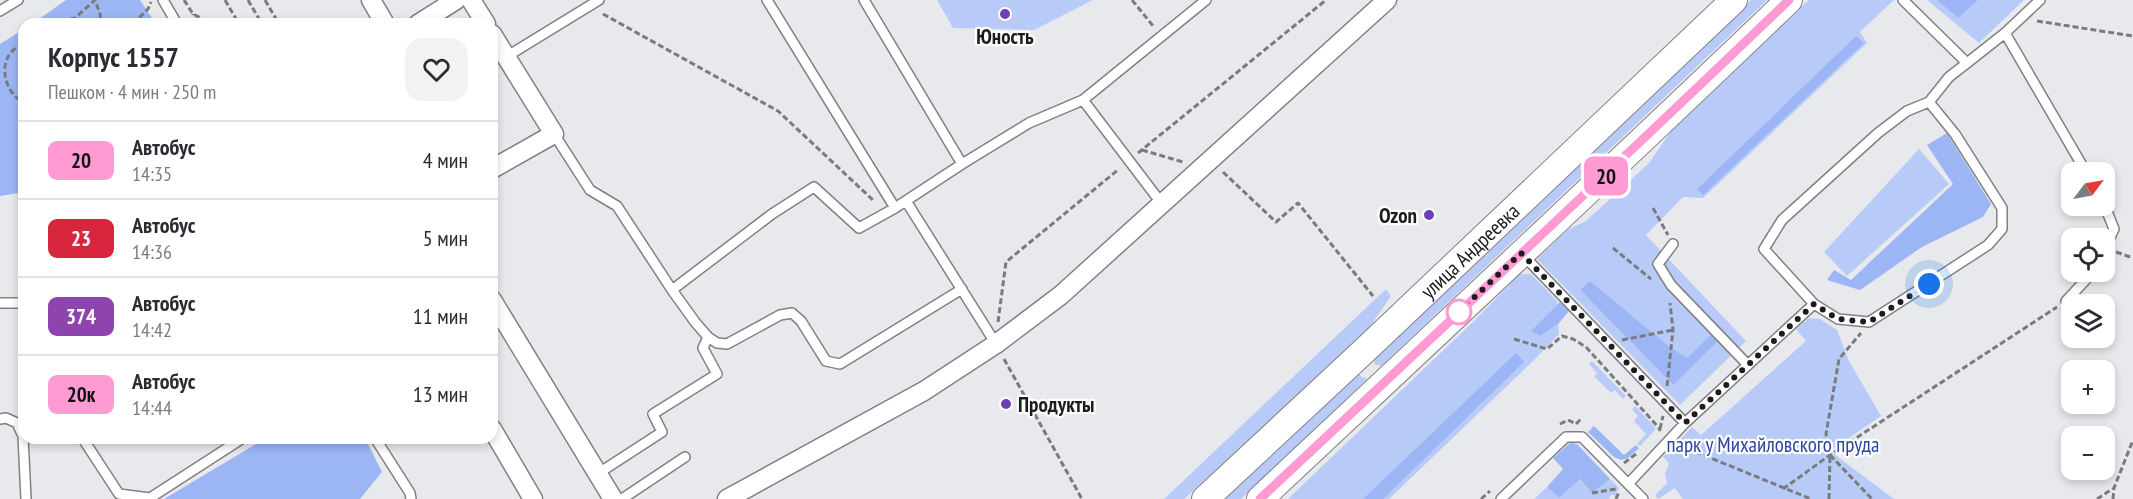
<!DOCTYPE html>
<html lang="ru">
<meta charset="utf-8">
<style>
:root{--surface:#fff;--page:#f2f2f3;--text:#2b2b33;--muted:#7c7c81;--line:#e1e1e2}
body{margin:0;font-family:"PT Sans Narrow",sans-serif;background:var(--page);color:var(--text);height:100vh;display:flex;flex-direction:column;font-size:22px;white-space:nowrap}
*{box-sizing:border-box;margin:0}
p{font-size:20px;color:var(--muted)}
.icon{flex:none;width:33px;height:33px;fill:none;stroke:currentColor;stroke-width:2;stroke-linecap:round;stroke-linejoin:round}
.map{position:relative;flex:1;overflow:hidden}
.drawer{position:absolute;left:18px;top:18px;width:480px;height:426px;display:flex;flex-direction:column;background:var(--surface);border-radius:18px;box-shadow:0 3px 9px #0003}
.drawer>*{flex:none}
.badge{padding:0 12px;border-radius:9px;font-size:21px;line-height:39px}
.needle{width:39px;rotate:58deg}
.tools{position:absolute;left:2061px;top:162px;display:grid;gap:12px}
.tools a{display:grid;place-items:center;width:54px;height:54px;border-radius:12px;background:var(--surface);box-shadow:0 3px 9px #0003;font-size:30px}
.you{position:absolute;width:30px;height:30px;margin:-15px;border:4px solid #fff;border-radius:50%;background:#1a73e8;box-shadow:0 0 0 9px #1a73e833}
.map>.badge{position:absolute;translate:-50% -50%;box-shadow:0 0 0 3px #fff}
.round{display:grid;place-items:center;flex:none;width:63px;height:63px;border-radius:18px;background:var(--page)}
.summary{display:flex;align-items:center;justify-content:space-between;height:102px;padding:0 30px}
h1{font-size:28px;font-weight:800;line-height:45px}
ul{padding:0;list-style:none}
li{display:flex;align-items:center;gap:18px;height:78px;padding:0 30px;border-top:2px solid var(--line)}
li div{flex:1}
li b{display:block;font-size:22px}
li em{font-style:normal}
li .badge{min-width:66px;font-weight:700;text-align:center}
.map>svg:first-child{display:block}
.green{fill:#b8cbf8;fill-rule:evenodd}
.forest{fill:#9cb6f5}
.lines{fill:none;stroke-linecap:round;stroke-linejoin:round}
.lane-casing{stroke:#808183;stroke-width:12}
.street-casing{stroke:#808183;stroke-width:21}
.secondary-casing{stroke:#808183;stroke-width:28}
.path{stroke:#7a7b7d;stroke-width:3;stroke-dasharray:6 3;stroke-linecap:butt}
.lane{stroke:#fff;stroke-width:9}
.street{stroke:#fff;stroke-width:18}
.secondary{stroke:#fff;stroke-width:26}
.line-casing{stroke:#fff;stroke-width:14}
.line{stroke:#ff9ad2;stroke-width:9}
.walk{stroke:#1c1c1d;stroke-width:6;stroke-dasharray:0 10.8}
.poi-dot{fill:#6d3fb7;stroke:#fff;stroke-width:2}
.stop-dot{fill:#fff;stroke:#ff9ad2;stroke-width:3}
.labels{text-anchor:middle;dominant-baseline:central;stroke-width:4.5;stroke-linejoin:round;paint-order:stroke}
.poi-label{font-size:21px;font-weight:bold;fill:#1c1c1d;stroke:#fff}
.street-label{font-size:21px;fill:#1c1c1d;stroke:#fff}
.park-label{font-size:21px;fill:#2b46a0;stroke:#fff}
</style>
<div class="map">
<svg width="2133" height="499" viewBox="0 0 2133 499">
<rect width="100%" height="100%" fill="#e8e9ec"/>
<path class="green" d="M937,0H1093L1034,30L953,28Z
M1751,0H1767L1381,366L1375,364L1374,360Z
M1809,0H1894L1860,32L1867,43L1703,198L1683,197L1646,235L1746,341L1680,405L1537,259L1567,230L1586,221L1649,163L1674,127ZM1856,37L1863,43L1841,65L1697,189ZM1580,289L1687,358L1672,384L1580,290Z
M1927,0H2024L1979,43Z
M1919,149L1949,184L1847,276L1824,252Z
M1520,274H1531L1557,301L1559,334L1534,360L1389,499H1288L1474,321Z
M1386,289L1391,296L1367,331L1184,499H1164Z
M1809,318L1820,319L1837,330L1849,361L1881,416L1830,451L1894,499H1683L1675,488L1658,499L1655,495L1667,483L1665,474L1669,463L1663,457L1692,427L1701,435L1806,341L1796,329Z
M1592,361L1626,396L1623,399L1615,390L1611,393L1594,376L1597,373L1589,364Z
M1359,372L1361,377L1367,379L1241,499H1224Z
M1635,406L1655,427V430L1640,446L1637,444L1646,434L1634,421L1638,416L1632,409Z
M1580,479L1592,493L1610,479L1619,488L1614,499V495H1611L1609,499H1534L1547,487L1559,498Z"/>
<path class="forest" d="M66,0H140L156,24H32Z
M1937,0H1978L1958,18Z
M24,29V194L19,193L0,196V44Z
M1856,36L1864,43L1703,195L1697,189Z
M1947,133L1991,204L1983,217L1922,247L1860,290L1827,280L1834,270L1851,280L1953,184L1927,145Z
M1590,281L1667,345L1687,358L1711,335L1722,337L1673,385L1580,290Z
M1560,302L1569,311L1559,323L1540,336L1531,331Z
M1516,353L1524,362L1383,499H1363Z
M1594,426L1624,455L1636,445L1639,448L1628,458L1621,460L1614,457L1588,432Z
M266,438H365L382,472L360,499H164Z
M1570,443L1577,444L1610,479L1592,493L1580,479L1559,498L1547,487L1563,469L1553,458Z"/>
<g class="lines">
<g class="lane-casing">
<path id="lane" d="M163,0L177,24
M767,0L895,208
M0,11L18,0
M2005,33L2086,172
M506,57L599,0
M1967,63L2005,33L2040,0
M1083,100L1162,204
M554,134L590,190L617,206L672,290L695,322L708,337L717,343L727,344L780,315L792,313L801,321L826,361L840,364L962,289
M962,164L1029,123L1083,100L1206,0
M906,201L996,344
M2104,204L2114,229L2104,250
M1673,244L1658,264L1671,285L1748,365
M1522,254L1685,423
M672,290L772,214L814,187L859,228L895,208L962,164L864,0
M2066,301L2093,272
M0,303H24
M1814,304L1838,319L1869,322L1988,245L2002,229V208L1955,134L1929,102
M0,419L6,418L17,423L23,436L26,499
M85,438V442L119,494L150,498L243,438
M375,438L410,493L411,499
M598,476L605,469L662,432L653,414L717,374L703,348L708,337
M1629,483L1685,423L1814,304L1764,249L1782,220L1878,133L1907,111L1929,102L1949,77L1967,63L1903,0
M622,499L685,457
M1501,499L1566,437H1582L1643,499"/>
</g>
<g class="street-casing">
<path id="street" d="M371,0L385,24
M471,0L486,24
M418,24L456,0
M492,34L554,134L492,169
M492,300L613,499
M492,429L533,499
M727,499L924,391L996,344L1061,295L1387,0"/>
</g>
<g class="secondary-casing">
<g id="secondary">
<path id="s1" d="M1205,499L1364,351L1734,0"/>
<path d="M1260,499C1437,333 1614,168 1789,0"/>
</g>
</g>
<path class="path" d="M184,0L193,14L212,24
M225,0L239,24
M248,0L262,24
M265,0L279,24
M1132,0L1154,27
M603,14L778,111L874,201
M2037,21L2133,36
M53,24L75,18L95,0L100,14L101,24
M133,24L148,9L151,2
M192,24L193,14
M24,45C0,50 0,82 16,97C18,99 21,100 24,102
M1142,150L1183,162
M1138,153L1326,0
M1223,172L1276,222L1298,203L1373,296
M1653,208L1668,235
M1613,248L1651,279
M2116,252L2133,258
M998,322L1006,262L1119,169
M1514,339L1547,349L1562,336L1573,339L1586,347L1660,429L1659,431
M1622,340L1673,330
M1004,359L1082,499
M1667,386L1673,330L1670,303
M1560,424L1568,420L1576,424
M1576,424L1581,419
M1660,429L1663,416
M1679,445L1811,499
M1830,455L1872,499
M1624,463L1636,454
M1783,489L1830,455L2057,307
M1592,493L1616,489
M1481,499L1490,491
M1616,499L1619,492
M1829,499L1830,455L1826,434L1839,359L1861,333
M2097,499L2114,488
M2113,499L2114,488L2133,440"/>
<use href="#lane" class="lane"/>
<use href="#street" class="street"/>
<use href="#secondary" class="secondary"/>
</g>
<g class="lines">
<g class="line-casing">
<path id="line" d="M1260,499C1437,333 1614,168 1789,0"/>
</g>
<use href="#line" class="line"/>
<path class="walk" d="M1459,312L1521,253L1685,423L1814,304L1838,319L1869,322L1929,284"/>
</g>
<g class="poi-dot">
<circle cx="1005" cy="14" r="6"/>
<circle cx="1429" cy="215" r="6"/>
<circle cx="1006" cy="404" r="6"/>
</g>
<circle class="stop-dot" cx="1459" cy="312" r="12"/>
<g class="labels">
<g class="poi-label">
<text x="1005" y="36">Юность</text>
<text x="1417" y="215" text-anchor="end">Ozon</text>
<text x="1018" y="404" text-anchor="start">Продукты</text>
</g>
<g class="street-label">
<text stroke="none"><textPath href="#s1" startOffset="363">улица Андреевка</textPath></text>
</g>
<g class="park-label">
<text x="1773" y="444">парк у Михайловского пруда</text>
</g>
</g>
</svg>
<div class="tools">
<a><svg class="needle" viewBox="-14 -14 28 28"><path d="M0-13l5 13h-10z" fill="#e53935"/><path d="M0 13l5-13h-10z" fill="#7c7c81"/></svg></a>
<a><svg class="icon" aria-label="locate" viewBox="0 0 24 24"><circle cx="12" cy="12" r="6"/><path d="M12 2v4M12 18v4M2 12h4M18 12h4"/></svg></a>
<a><svg class="icon" aria-label="layers" viewBox="0 0 24 24"><path d="M12 4l9 5-9 5-9-5zM3 14l9 5 9-5"/></svg></a>
<a>+</a>
<a>−</a>
</div>
<div class="you" style="left:1929px;top:284px"></div>
<b class="badge" style="left:1606px;top:176px;background:#ff9ad2;color:#111">20</b>
<section class="drawer">
<div class="summary"><div><h1>Корпус 1557</h1><p>Пешком · 4 мин · 250 m</p></div><a class="round"><svg class="icon" aria-label="heart" viewBox="0 0 24 24"><path d="M12 20l-8-8c-3-5 5-10 8-4 3-6 11-1 8 4z"/></svg></a></div>
<ul>
<li><span class="badge" style="background:#ff9ad2;color:#111">20</span><div><b>Автобус</b><p>14:35</p></div><em>4 мин</em></li>
<li><span class="badge" style="background:#d7263d;color:#fff">23</span><div><b>Автобус</b><p>14:36</p></div><em>5 мин</em></li>
<li><span class="badge" style="background:#8e44ad;color:#fff">374</span><div><b>Автобус</b><p>14:42</p></div><em>11 мин</em></li>
<li><span class="badge" style="background:#ff9ad2;color:#111">20к</span><div><b>Автобус</b><p>14:44</p></div><em>13 мин</em></li>
</ul>
</section>
</div>
